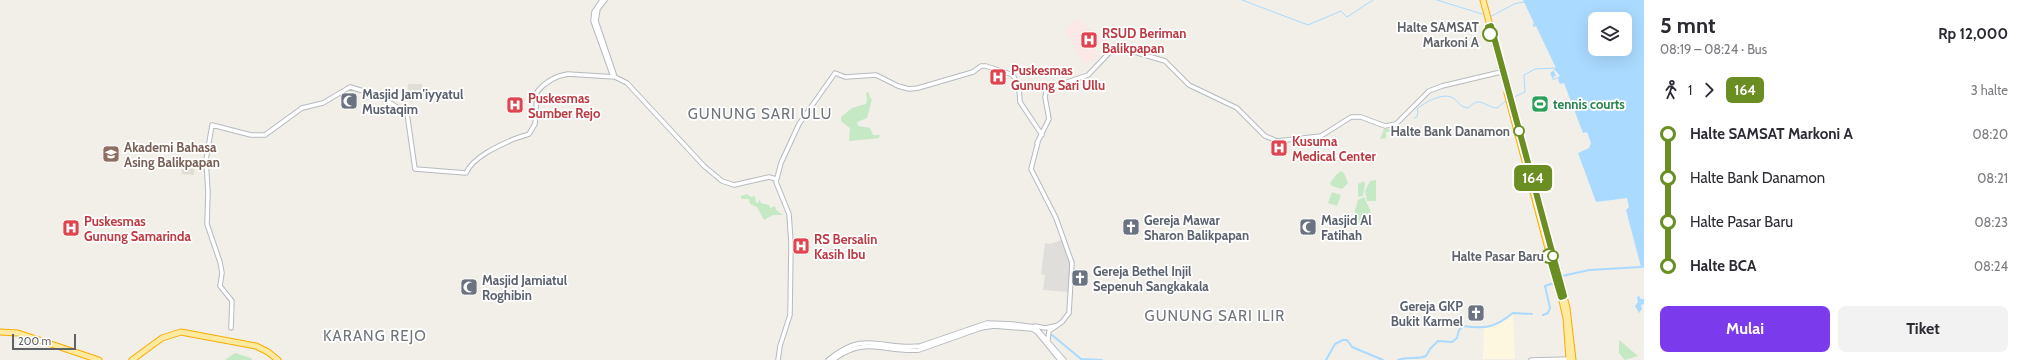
<!DOCTYPE html>
<html lang="id">
<meta charset="utf-8">
<style>
:root{--surface:#fff;--page:#f2f2f3;--text:#2b2b33;--muted:#7c7c81;--accent:#7c3aed}
body{margin:0;font-family:Cabin,sans-serif;background:var(--page);color:var(--text);height:100vh;display:flex;flex-direction:column;font-size:15px;white-space:nowrap}
*{box-sizing:border-box;margin:0}
p{font-size:13px;color:var(--muted)}
.icon{flex:none;width:22px;height:22px;fill:none;stroke:currentColor;stroke-width:2;stroke-linecap:round;stroke-linejoin:round}
.map{position:relative;flex:1;overflow:hidden}
.drawer{display:flex;flex-direction:column;background:var(--surface);width:380px}
.drawer>*{flex:none}
.badge{padding:0 8px;border-radius:6px;font-size:14px;line-height:26px}
.buttons{position:absolute;left:1588px;top:12px;display:grid;gap:8px}
.buttons a{display:grid;place-items:center;width:44px;height:44px;border-radius:8px;background:var(--surface);box-shadow:0 4px 16px #0002;font-size:20px}
.scale{position:absolute;left:12px;bottom:10px;width:64px;box-sizing:border-box;padding-left:4px;border:2px solid #5f6368;border-top:0;font-size:11px;line-height:14px;white-space:nowrap;color:#5f6368;-webkit-text-stroke:3px #fff;paint-order:stroke}
.map>.badge{position:absolute;translate:-50% -50%;box-shadow:0 0 0 2px #fff}
.legs{display:flex;align-items:center;gap:6px;height:44px;padding:0 16px;font-size:13px}
.legs p{margin-inline-start:auto}
.head{display:flex;align-items:center;justify-content:space-between;height:68px;padding:0 16px}
h1{font-size:22px;font-weight:700;line-height:30px}
.action{display:flex;gap:8px;margin-top:auto;padding:8px 16px}
.action a{flex:1;height:46px;border-radius:8px;background:var(--accent);color:#fff;font-size:16px;font-weight:700;line-height:46px;text-align:center}
.action a+a{background:var(--page);color:var(--text)}
ul{padding:0 16px;list-style:none}
li{display:flex;align-items:center;gap:14px;height:44px;font-size:15px}
li i{display:grid;place-items:center;width:6px;height:100%;margin:0 5px;background:currentColor}
li i::after{content:'';width:10px;height:10px;margin:-5px;border:3px solid;border-radius:50%;background:var(--surface)}
li p{margin-inline-start:auto}
li:first-child i{background:linear-gradient(#0000 50%,currentColor 0)}
li:last-child i{background:linear-gradient(currentColor 50%,#0000 0)}
main{display:flex;flex:1;min-height:0}
.map>svg:first-child{display:block}
.commercial{fill:#fef7e0}
.industrial{fill:#e0deda}
.education{fill:#e1ded6}
.medical{fill:#fce8e6}
.green{fill:#c5e8c5}
.water{fill:#aadaff;fill-rule:evenodd}
.lines{fill:none;stroke-linecap:round;stroke-linejoin:round}
.stream{stroke:#aadaff;stroke-width:1}
.canal{stroke:#aadaff;stroke-width:2}
.secondary-casing{stroke:#b6babf;stroke-width:5.5}
.trunk-casing{stroke:#f9ab00;stroke-width:7}
.secondary{stroke:#fff;stroke-width:3.5}
.trunk{stroke:#feeaa1;stroke-width:5}
.line-1-casing{stroke:#fff;stroke-width:9}
.line-1{stroke:#6b8e23;stroke-width:6}
.stop-1-dot{fill:#fff;stroke:#6b8e23;stroke-width:2}
.labels{text-anchor:middle;dominant-baseline:central;stroke-width:3.5;stroke-linejoin:round;paint-order:stroke}
.stop-label{font-size:13px;font-weight:bold;fill:#5f6368;stroke:#fff;text-anchor:end}
.health-label{font-size:13px;font-weight:bold;fill:#be3a42;stroke:#fff;text-anchor:start}
.worship-label{font-size:13px;font-weight:bold;fill:#5b616d;stroke:#fff;text-anchor:start}
.leisure-label{font-size:13px;font-weight:bold;fill:#27864d;stroke:#fff;text-anchor:start}
.education-label{font-size:13px;font-weight:bold;fill:#785e54;stroke:#fff;text-anchor:start}
.quarter-label{font-size:15px;letter-spacing:1px;fill:#70757a;stroke:#fff}
</style>
<main>
<div class="map">
<svg width="1644" height="360" viewBox="0 0 1644 360">
<rect width="100%" height="100%" fill="#f1efe8"/>
<path class="commercial" d="M1513,314L1515,359H1483L1484,328L1503,322Z"/>
<path class="industrial" d="M1062,240L1070,263L1068,292L1043,290L1045,275L1041,274L1045,243L1050,244Z"/>
<path class="education" d="M408,84H422V93H408Z
M191,162H195L194,175L182,174L181,164Z"/>
<path class="medical" d="M1077,18L1100,38H1106L1113,47L1111,49L1102,43L1095,50L1098,53L1095,59L1084,64L1065,30Z"/>
<path class="green" d="M866,92L869,93L870,98L872,99L867,118L857,122L858,126L870,128L873,135H880L879,138L849,141L850,128L841,121V117L852,108L866,104L867,100Z
M1384,129H1392V132H1386V138L1380,139Z
M1341,171L1344,173L1348,183L1342,189L1332,186L1330,183L1336,175Z
M1376,180V201H1367L1365,191L1370,181Z
M1364,181L1365,184L1363,196L1358,197V184Z
M1332,192L1341,195L1337,206L1328,203Z
M747,194L751,197L755,196L756,203L759,202V199L761,203L769,205L770,208L775,206L776,210L783,215H773L764,220L757,207L750,204L749,199H741V196Z
M1364,197L1371,212L1366,215V220L1362,224H1357L1355,221V210L1358,200Z
M1619,340L1638,356L1625,360L1619,353Z
M235,353L251,358L252,360H225Z"/>
<path class="water" d="M1523,0H1644V268L1641,267L1626,210L1629,207L1627,198L1596,202L1578,153L1589,148L1591,143L1587,132L1583,133L1564,83L1560,84L1558,80L1559,78L1553,80L1550,73L1553,71V69L1556,76L1553,77L1554,79L1560,76L1554,69L1556,68L1536,26L1533,27V24L1534,23ZM1595,19H1625V49H1595Z
M1639,296L1641,299H1644V304L1641,305L1642,309L1639,313L1635,306L1638,302L1637,297Z"/>
<g class="lines">
<path class="stream" d="M1242,0L1308,25L1341,11L1347,17L1373,0
M1437,0L1482,14
M1490,17L1514,4L1524,2
M1512,98L1525,92L1524,75L1535,69L1556,68
M1414,118L1417,117L1418,112L1417,109C1425,102 1443,92 1453,98C1459,102 1460,107 1468,108C1481,95 1484,107 1497,108L1507,100"/>
<path class="canal" d="M1558,277L1589,270L1641,267
M1543,315L1548,313L1550,308L1545,286L1554,283L1555,279
M1052,335L1081,359L1102,360
M1326,360L1335,344L1343,340H1347L1352,347L1383,360
M1398,360C1408,356 1417,360 1426,356L1430,349L1438,341L1452,342L1457,338L1459,330L1463,326C1486,329 1494,328 1513,313L1532,314"/>
<g class="secondary-casing">
<path id="secondary" d="M602,0L594,12L593,21L612,74
M605,0L598,9L596,21L615,77
M1038,142L1031,169L1056,218L1072,263L1069,313L1062,322L1049,331L1048,340
M1037,143L1049,119L1045,97L1046,92L1053,87L1088,75L1110,52L1121,48L1165,61L1189,85L1237,108L1265,136L1277,141L1321,136L1351,117H1361L1385,126L1396,124L1429,91L1442,86L1501,72
M776,182L781,163L799,124L835,73L845,77L876,75L898,86L909,89L918,88L973,72L981,66H986L1013,75L1019,87L1020,102L1042,135
M776,182L789,214L791,243L790,315L780,346L778,360
M1035,326L1045,328L1055,326
M231,328L232,301L220,286L222,273L220,262L207,224L208,192L206,160L212,125L251,135H265L302,108L323,103L350,87L377,95L407,113L415,169L466,173C473,157 498,146 514,139C519,137 524,136 529,134L535,124L537,92C545,82 555,76 568,74L615,77L627,83L704,166L722,181L734,185L769,177L776,179
M828,360C866,329 879,350 920,346L987,323L1013,324L1035,327L1064,360
M833,360C866,335 884,353 919,350L981,328L994,326L1032,329L1037,332L1060,360
M1531,360L1570,359"/>
</g>
<g class="trunk-casing">
<path id="trunk" d="M1483,0L1567,308L1573,360
M1507,93L1556,279
M1560,292L1566,318L1569,360
M0,332L18,333L99,360
M132,360L162,338L181,332L256,346L268,352L278,360"/>
</g>
<use href="#secondary" class="secondary"/>
<use href="#trunk" class="trunk"/>
</g>
<g class="lines">
<g class="line-1-casing">
<path id="line-1" d="M1490,34L1488,27L1491,26L1564,296L1561,297L1549,256"/>
</g>
<use href="#line-1" class="line-1"/>
</g>
<defs>
<g id="hospital-square" transform="scale(0.9)"><rect x="-9" y="-9" width="18" height="18" rx="4" fill="#e0444e" stroke="#fff"/><path d="M-5-5h3v3.5h4V-5h3V5h-3V1.5h-4V5h-3Z" fill="#fff"/></g>
<g id="mosque-square" transform="scale(0.9)"><rect x="-9" y="-9" width="18" height="18" rx="4" fill="#6b7280" stroke="#fff"/><path d="M3.5-4.9A6 6 0 1 0 3.5 4.9A5 5 0 1 1 3.5-4.9Z" fill="#fff"/></g>
<g id="stadium-square" transform="scale(0.9)"><rect x="-9" y="-9" width="18" height="18" rx="4" fill="#2e9e5b" stroke="#fff"/><path d="M0-5a6.5 5 0 1 0 0 10a6.5 5 0 1 0 0-10ZM-3.5-1.8h7v3.6h-7Z" fill="#fff"/></g>
<g id="university-square" transform="scale(0.9)"><rect x="-9" y="-9" width="18" height="18" rx="4" fill="#8d6e63" stroke="#fff"/><path d="M0-5L7-2L0 1L-7-2ZM-4 1L0 2.5L4 1V4Q0 6-4 4Z" fill="#fff"/></g>
<g id="church-square" transform="scale(0.9)"><rect x="-9" y="-9" width="18" height="18" rx="4" fill="#6b7280" stroke="#fff"/><path d="M-1.2-6h2.4v3.5h3.3v2.4h-3.3V6h-2.4V-.1h-3.3v-2.4h3.3Z" fill="#fff"/></g>
</defs>
<g fill-rule="evenodd">
<use href="#hospital-square" x="1089" y="40"/>
<use href="#hospital-square" x="998" y="77"/>
<use href="#mosque-square" x="349" y="101"/>
<use href="#stadium-square" x="1540" y="104"/>
<use href="#hospital-square" x="515" y="105"/>
<use href="#hospital-square" x="1279" y="148"/>
<use href="#university-square" x="111" y="154"/>
<use href="#church-square" x="1131" y="227"/>
<use href="#mosque-square" x="1308" y="227"/>
<use href="#hospital-square" x="71" y="228"/>
<use href="#hospital-square" x="801" y="246"/>
<use href="#church-square" x="1080" y="278"/>
<use href="#mosque-square" x="469" y="287"/>
<use href="#church-square" x="1476" y="313"/>
</g>
<g class="stop-1-dot">
<circle cx="1490" cy="34" r="7"/>
<circle cx="1519" cy="131" r="5"/>
<circle cx="1549" cy="256" r="7"/>
<circle cx="1553" cy="256" r="5"/>
</g>
<g class="labels">
<g class="stop-label">
<text x="1479" y="27">Halte SAMSAT<tspan x="1479" dy="15">Markoni A</tspan></text>
<text x="1510" y="131">Halte Bank Danamon</text>
<text x="1544" y="256">Halte Pasar Baru</text>
</g>
<g class="health-label">
<text x="1102" y="33">RSUD Beriman<tspan x="1102" dy="15">Balikpapan</tspan></text>
<text x="1011" y="70">Puskesmas<tspan x="1011" dy="15">Gunung Sari Ullu</tspan></text>
<text x="528" y="98">Puskesmas<tspan x="528" dy="15">Sumber Rejo</tspan></text>
<text x="1292" y="141">Kusuma<tspan x="1292" dy="15">Medical Center</tspan></text>
<text x="84" y="221">Puskesmas<tspan x="84" dy="15">Gunung Samarinda</tspan></text>
<text x="814" y="239">RS Bersalin<tspan x="814" dy="15">Kasih Ibu</tspan></text>
</g>
<g class="worship-label">
<text x="362" y="94">Masjid Jam'iyyatul<tspan x="362" dy="15">Mustaqim</tspan></text>
<text x="1144" y="220">Gereja Mawar<tspan x="1144" dy="15">Sharon Balikpapan</tspan></text>
<text x="1321" y="220">Masjid Al<tspan x="1321" dy="15">Fatihah</tspan></text>
<text x="1093" y="271">Gereja Bethel Injil<tspan x="1093" dy="15">Sepenuh Sangkakala</tspan></text>
<text x="482" y="280">Masjid Jamiatul<tspan x="482" dy="15">Roghibin</tspan></text>
<text x="1463" y="306" text-anchor="end">Gereja GKP<tspan x="1463" dy="15">Bukit Karmel</tspan></text>
</g>
<g class="leisure-label">
<text x="1553" y="104">tennis courts</text>
</g>
<g class="education-label">
<text x="124" y="147">Akademi Bahasa<tspan x="124" dy="15">Asing Balikpapan</tspan></text>
</g>
<g class="quarter-label">
<text x="760" y="114">GUNUNG SARI ULU</text>
<text x="1215" y="316">GUNUNG SARI ILIR</text>
<text x="375" y="336">KARANG REJO</text>
</g>
</g>
</svg>
<div class="buttons">
<a><svg class="icon" aria-label="layers" viewBox="0 0 24 24"><path d="M12 4l9 5-9 5-9-5zM3 14l9 5 9-5"/></svg></a>
</div>
<div class="scale">200 m</div>
<b class="badge" style="left:1533px;top:178px;background:#6b8e23;color:#fff">164</b>
</div>
<section class="drawer">
<div class="head"><div><h1>5 mnt</h1><p>08:19 – 08:24 · Bus</p></div><b>Rp 12,000</b></div>
<div class="legs"><svg class="icon" aria-label="walk" viewBox="0 0 24 24"><circle cx="13" cy="4" r="2"/><path d="M13 8l-2 6 4 7M11 14l-3 7M7 12l3-4h3l4 4"/></svg>1<svg class="icon" aria-label="forward" viewBox="0 0 24 24"><path d="M9 5l7 7-7 7"/></svg><b class="badge" style="background:#6b8e23;color:#fff">164</b><p>3 halte</p></div>
<ul>
<li><i style="color:#6b8e23"></i><b>Halte SAMSAT Markoni A</b><p>08:20</p></li>
<li><i style="color:#6b8e23"></i><span>Halte Bank Danamon</span><p>08:21</p></li>
<li><i style="color:#6b8e23"></i><span>Halte Pasar Baru</span><p>08:23</p></li>
<li><i style="color:#6b8e23"></i><b>Halte BCA</b><p>08:24</p></li>
</ul>
<div class="action"><a>Mulai</a><a>Tiket</a></div>
</section>
</main>
